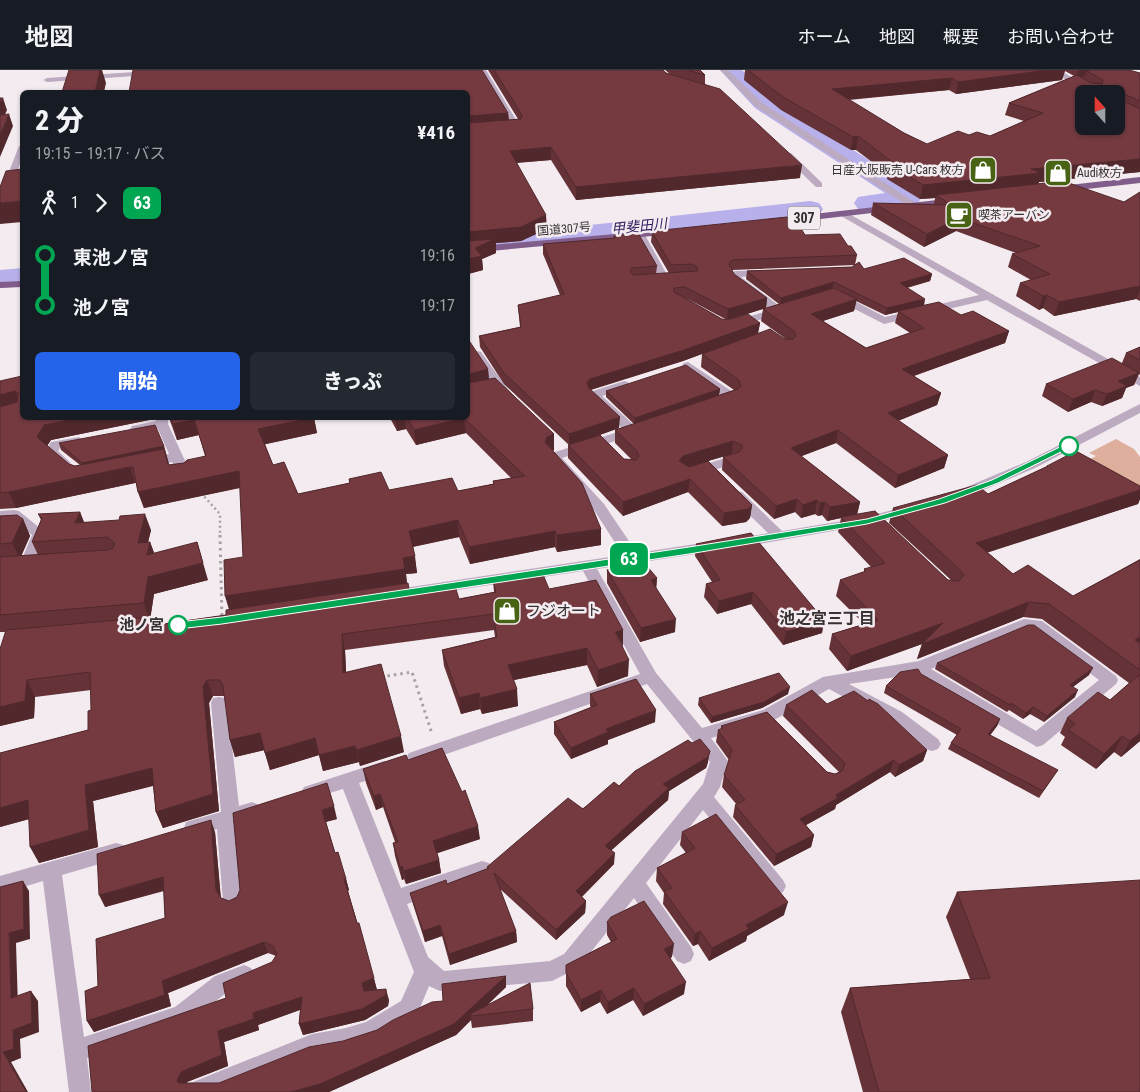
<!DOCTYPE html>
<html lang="ja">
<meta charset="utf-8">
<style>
:root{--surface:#171b24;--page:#242831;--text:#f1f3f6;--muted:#9ea1a6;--line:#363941;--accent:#2563eb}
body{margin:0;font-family:"Roboto Condensed","Noto Sans JP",sans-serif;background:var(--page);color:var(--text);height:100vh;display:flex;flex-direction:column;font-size:19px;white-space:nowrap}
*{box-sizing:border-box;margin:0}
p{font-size:16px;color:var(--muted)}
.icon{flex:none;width:28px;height:28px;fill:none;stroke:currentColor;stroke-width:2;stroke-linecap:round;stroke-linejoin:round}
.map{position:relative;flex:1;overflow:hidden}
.side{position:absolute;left:20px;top:20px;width:450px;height:330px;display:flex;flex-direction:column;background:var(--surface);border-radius:8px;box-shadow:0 1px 4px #0004}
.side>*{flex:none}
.badge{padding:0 10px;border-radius:8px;font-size:18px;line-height:32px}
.needle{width:32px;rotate:339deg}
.buttons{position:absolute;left:1075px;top:15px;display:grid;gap:10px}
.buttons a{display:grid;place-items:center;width:50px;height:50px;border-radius:8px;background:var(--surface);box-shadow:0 1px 4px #0004;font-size:25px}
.map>.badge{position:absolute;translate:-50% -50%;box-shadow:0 0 0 2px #fff}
.legs{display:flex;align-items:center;gap:8px;height:55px;padding:0 15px;font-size:16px}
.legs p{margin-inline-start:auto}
.overview{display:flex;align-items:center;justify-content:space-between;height:85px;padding:0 15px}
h1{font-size:28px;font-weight:800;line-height:38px}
.action{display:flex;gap:10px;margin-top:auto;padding:10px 15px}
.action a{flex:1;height:58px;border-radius:8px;background:var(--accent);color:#fff;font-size:20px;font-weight:800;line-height:58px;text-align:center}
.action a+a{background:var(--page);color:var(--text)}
ul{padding:0 15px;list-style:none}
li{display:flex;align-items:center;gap:18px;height:50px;font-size:19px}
li i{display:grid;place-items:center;width:8px;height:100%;margin:0 6px;background:currentColor}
li i::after{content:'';width:12px;height:12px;margin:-6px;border:4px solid;border-radius:50%;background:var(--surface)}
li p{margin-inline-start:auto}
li:first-child i{background:linear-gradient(#0000 50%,currentColor 0)}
li:last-child i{background:linear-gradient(currentColor 50%,#0000 0)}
header{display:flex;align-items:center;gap:30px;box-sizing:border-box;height:70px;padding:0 25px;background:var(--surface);border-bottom:1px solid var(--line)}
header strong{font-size:24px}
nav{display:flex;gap:28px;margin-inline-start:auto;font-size:18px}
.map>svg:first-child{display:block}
.green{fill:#ddaf9c}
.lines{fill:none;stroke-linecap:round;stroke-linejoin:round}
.river{fill:#b7b0ea;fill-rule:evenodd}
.path-far1{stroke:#a7a1a4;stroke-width:2.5;stroke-dasharray:2 3;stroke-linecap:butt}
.path{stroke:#a7a1a4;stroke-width:3;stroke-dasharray:2.5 4;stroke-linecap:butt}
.minor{fill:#bcaac1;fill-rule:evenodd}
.highway{fill:#815d8b;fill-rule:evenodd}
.wall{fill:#643237;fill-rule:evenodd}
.shaded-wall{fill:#51292d}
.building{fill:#743a40;stroke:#51292d;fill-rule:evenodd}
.line-1{fill:#00a651;stroke:#fff}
.stop-1-dot{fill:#fff;stroke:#00a651;stroke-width:2.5}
.labels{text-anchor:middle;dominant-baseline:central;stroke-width:5;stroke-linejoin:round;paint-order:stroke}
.far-poi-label{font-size:12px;fill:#323031;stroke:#f3ebef;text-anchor:start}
.far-street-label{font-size:12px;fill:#323031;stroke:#f3ebef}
.shield{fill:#f3ebef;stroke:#6c686a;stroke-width:1}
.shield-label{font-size:14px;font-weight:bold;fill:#323031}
.far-water-label{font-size:14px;font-style:italic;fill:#2e1b5e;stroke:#f3ebef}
.poi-label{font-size:15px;fill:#323031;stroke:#f3ebef;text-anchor:start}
.stop-label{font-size:15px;font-weight:bold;fill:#323031;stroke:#f3ebef;text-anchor:end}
.neighbourhood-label{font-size:16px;font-weight:bold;fill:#373134;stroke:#f3ebef}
</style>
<header>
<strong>地図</strong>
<nav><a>ホーム</a><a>地図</a><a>概要</a><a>お問い合わせ</a></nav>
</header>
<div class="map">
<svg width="1140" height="1022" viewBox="0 0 1140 1022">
<rect width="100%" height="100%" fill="#f3ebef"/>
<path class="green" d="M1116,369L1134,379L1140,387V421L1088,390L1096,386L1089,383Z"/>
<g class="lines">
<path class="river" d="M720,0H742L771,28L918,121L922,127L918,133C900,137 876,143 858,139L854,133L858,127L885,123L755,38Z
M810,131L819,133L823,139L819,145L581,172L468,180V164L581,156Z
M22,198V216L0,218V200Z"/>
<path class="path-far1" d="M201,423L220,444V467"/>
<path class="path" d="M220,465L222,549
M381,607L412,602L432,664"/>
<path class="minor" d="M163,0H198L194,2L47,12L43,10L47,8Z
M478,0H486L521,58L520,60L468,64V60L512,56Z
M720,0H728L761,32L917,134V138H911L755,36Z
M1051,0H1060L1098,24H1088Z
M19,76H22V88L5,137L0,140V125Z
M785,83H791L822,113V117H816L785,87Z
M844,141L1140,307V316L987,230L884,254L835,229L834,227L835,225H843L885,247L979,225L841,146L839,144Z
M640,162L645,165L670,210L669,212H661L660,210L635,165Z
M767,200L772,203L771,205L741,207L781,237L787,240L783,243L738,256H730L729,254L730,252L771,240L734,213L730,204L735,201Z
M477,281L481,282C491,296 501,310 512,324L510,327H502L495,320L471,284Z
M688,292L736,324L738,327L736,330L718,336L714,335L712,332L723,326L684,297L682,295L684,293Z
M624,311L628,312L630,315L628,318L602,326L637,358L639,361L637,364L562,388L604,434L637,483L715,471L720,473L722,476L720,479L715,481L597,499L656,603L702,658L763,640L823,607L919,591L1024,549L1042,551L1116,606L1118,610L1116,614L1043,675L1037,677L920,609L917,604L849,614L902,642L938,669L941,674L938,679L932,681L926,679L890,652L829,619L774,650L711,668L728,691L720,717L714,727L783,810L786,816L783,822L776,825L769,822L703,740L646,813L691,877L694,884L691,891L684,894L677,891L634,828L578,898L552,911L440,921L429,916L417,945L379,969L346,980L312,986L224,1022H185L188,1014L312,964L346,958L366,952L401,931L414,902L343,719L310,729L304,727L301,722L304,717L384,691L390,693L393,698L390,703L359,713L401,818L482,791L489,793L492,799L489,805L407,834L428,887L444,901L550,891L564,884L703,714L710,692L647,614L415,695L409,693L406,688L409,683L640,604L583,501L391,530L386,529L383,525L386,521L391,520L623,485L594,440L547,387L549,384L624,360L588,325L590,322ZM1025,560H1032L1099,610L1036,661L931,599Z
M1140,334V343L1035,398L967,427H957L955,424L957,421L1026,392Z
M156,348H168V354L187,395L185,398H175L172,392L149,396L142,392L144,389L169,384L158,359L136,363L130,359L132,356L156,351Z
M79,367L85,371L84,374L60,378L58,381L71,393L69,396H59L45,382L51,372Z
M732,386L737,387L739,390L737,393L694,406L687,402L689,399Z
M737,421L742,422L782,461L866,447L911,435L916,436L918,439L916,442L867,455L737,478L732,476L730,473L732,470L768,463L732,428L730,425L732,422Z
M14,440L19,441L47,464L33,496L31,499H21L19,496L32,465L11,449H0V441Z
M219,627L225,628L227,633L239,736L252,732L259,735L261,740L259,745L235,753L243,832L240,838L233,841L226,838L223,832L217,759L193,766L186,764L184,758L186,752L221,742L211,633L213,628Z
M116,773L123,775L126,781L123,787L62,805L84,967L175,937L215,906L244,895L251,898L255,905L251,912L230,920L189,952L87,988L91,1022H69L43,811L0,824V806Z"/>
<path class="highway" d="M1140,107V113L1060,122L1056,119L1060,116Z
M955,128L958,129V133L769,155L764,152L769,149Z
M671,159L676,162L674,164L468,183V177Z
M22,211V217L0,218V212Z"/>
</g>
<path class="wall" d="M488,0H663L666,3L670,4L665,0H700L705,5V14L800,108L576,130L551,90L517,93L547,159L521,171L496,173V183L482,189L483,200L468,204V22L508,43L509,50L518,49Z
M745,0H1129L1140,3V102L1039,112L1038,114L1124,132L1140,122V231L1136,229L1054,246L1043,238L1039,240L1016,226L1020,213L1031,210L1008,197L1012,184L1016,183L956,161L924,177L871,145L873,133L934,134L935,128L920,129L887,109L888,104L856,80H851L781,40L744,10ZM1065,1L1074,6L1009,33L1005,45L1024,51L990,66L969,65L927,74L904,63L849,30L949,20L956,24L1062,10Z
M791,153L805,165L848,176L857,185L855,195L864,199L932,204L930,211L907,218L924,235L961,245L1009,261L1005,273L914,306L941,323L937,335L898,351L948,385L944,398L895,418L836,373L801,386L860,432L857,444L948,510H951L889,453L893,438L988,424L1046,397L1047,396L1140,416V429L1138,434L987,482L1013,504L1073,526L1140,489V671L1121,687L1114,682L1096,699L1061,675L1065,667L1060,663L1067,648L1110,630L1129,613L1042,549L1023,547L917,589L922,574L847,601L829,579L832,564L864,554L836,526L840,510L864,502V499L871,497L838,462L841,448L827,451L822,445L818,446L815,444L801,448L795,442L774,449L722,400L723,387L732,384L708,391L752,435L750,448L746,452L722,456L688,422L623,446L568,388V375H569L504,314L480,277L479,266L520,257L518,235L560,225L543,184V174L613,168L614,166L657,196L656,204L669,203L651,172L652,162ZM855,195L852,197L747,201L746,209L779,234L766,238L767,228L734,204L732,200ZM684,227L727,250L722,249ZM856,231L885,245L898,242L895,253L910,263L866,278L823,251L854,241ZM763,239L761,251L786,269L758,263L760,253L728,250ZM702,284L701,297L734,320L719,325L720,319L606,321V327L634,354L615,360V373L632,390L624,389L597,366L619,358L591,320L683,291Z
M1140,277V305L1139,304L1134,315L1126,318L1122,328L1102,336L1091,332L1068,342L1042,326L1046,314L1122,293L1126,283Z
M488,299L489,309L554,364V380L553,381L601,475L557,482L555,477L470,494L459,467L413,477L417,503L406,504L407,513L410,524L459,529L494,522L493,510L549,519L623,577L628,606L597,617L587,595L514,610L518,636L482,644L480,639L461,644L444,596L442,580L495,567L494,560L345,580L346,602L404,682L360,696L359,692L323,701L319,685L270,700L264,680L235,687L230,670L225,626H213L209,633L219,741L163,758L156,742L153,716L93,731L98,777L39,793L29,749L0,757V683L88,660L91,640V620L35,627L34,648L0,656V579L6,562H0V446L23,449L30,466L21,486L38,485L32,472L41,450L38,444L80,442L84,452L151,460L148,472H150L154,483L208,510L154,524L150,550L142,551L143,554L151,553L152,555L226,545L229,540L243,487L240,418L144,438L138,422L136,413H135L16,438L0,439V311L154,349L51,370L47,376L69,394L75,396L80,395L61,380L59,373L164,376L169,395L184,393L205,386L199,365L177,370L169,348H314L317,363L265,374L273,395L298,424L349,413V409L389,420L458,421L493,414V411L511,408L466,363L416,375L406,359L397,361L390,348H468Z
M696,474L824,550L822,563L783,575L751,534L717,544L704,527L706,514L712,512L695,486Z
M607,500L657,508L656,518L675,562L640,572L607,513Z
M937,593L1089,605L1073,617L1075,627L1044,652L1030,644L1023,649L1009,640L1007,642L935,599Z
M921,604L1000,649L997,656L990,665L1054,706L1039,728L948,679L951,673L957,665L884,623L886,616Z
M590,624L655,652L608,670V674L571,689L554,664V652L591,637L590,636Z
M788,624L762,638L711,653L698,635L699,628Z
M827,634L927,680L923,691L895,707L890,702L836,735L835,739L806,755L814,765L811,777L774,796L733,747L735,735H737L722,717L724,705L729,690L716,672L718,660L721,659V656L827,702L835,704L839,702L783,646L786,635Z
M408,690L480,769L437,783L439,790L441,803L406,814L404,809L402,810L395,786L393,773L395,772L383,737L376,740L366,713L363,699Z
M708,692L706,698L669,721L668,730L611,780L614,794L582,827L586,831L585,843L556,870L500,819L516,861L517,872L450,895L442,866L425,872L413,834L410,823L447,814L487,799V797L619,716Z
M233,743L337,749L326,752L335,783L346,809L349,820L348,821L377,920L389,930L388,936L365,950L303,965L299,954L300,940L258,955L259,960L224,972L228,996L187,1012V1013H219L377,960L506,906V917L487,935L533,939V951L472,958L471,950L456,965L329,1022H92L226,928L272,892L276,886L268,883L168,923L171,936L94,962L87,951L98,916L165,848L164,821L105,837L215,762L221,828L229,831L237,827L240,820Z
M682,762L784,845L747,866L746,871L709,891L698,874L693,876L663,834L664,823L656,811L657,798L686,783L680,775Z
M957,822L1140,1022H863L841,942L850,918L970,909L946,847Z
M607,852L672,887L670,888L684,924L643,946L633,930L607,944L600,932L581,942L566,916V895L611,872L607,865Z"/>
<path class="shaded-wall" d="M100,0H102L106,13L104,22H95Z
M1048,0H1065L1062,10L956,24L958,12Z
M1078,0H1106L1087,1L1085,6L1076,8Z
M952,8L949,20L830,31L832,19Z
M3,28L7,40L0,56V34Z
M508,43L509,54L468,60V46Z
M9,44L13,56L0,87V65Z
M858,66L856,80H851L853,67Z
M551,77V90L511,93L510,81Z
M1140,89V102L1039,112L1037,116L936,125L935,128L920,129L923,115L1031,99Z
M802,95L800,108L576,130V117Z
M22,131V152L0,154V133Z
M546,145L547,159L521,171L496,173V183L482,189L483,200L468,204V162Z
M959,148L956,161L924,177L927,164Z
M932,204L930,211L898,220L900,213Z
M834,212L832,219L780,235L781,228Z
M1140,216V220L1136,229L1054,246L1059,232Z
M1047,225L1043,238L1039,240L1043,226Z
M767,228L766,238L727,250L728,239Z
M857,229L854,241L810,255L811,244Z
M925,229L924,236L885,245L887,238Z
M760,253L758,263L683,291L589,320L587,313L590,309Z
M1009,261L1005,273L899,311L902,299Z
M488,299L489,314L468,320V304Z
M1139,303L1134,315L1126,318L1122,328L1102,336L1107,324L1118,311Z
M720,319L719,325L634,354L635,348Z
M1095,320L1091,332L1068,342L1073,329Z
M15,321L22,336L0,342V325Z
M941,323L937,335L885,356L888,343Z
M620,347L619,358L569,376V364Z
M80,348H155L154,349L51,370L43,382L37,367L44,355Z
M312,348H314L317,363L262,375L258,359Z
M395,348H405L406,359L397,361Z
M464,348L466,363L416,375L414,360Z
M194,350L199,365L177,370L173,354Z
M838,360L836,373L789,391L791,378Z
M554,364V380L547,383L545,372L547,367Z
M733,371L732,384L681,399L679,391L683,386Z
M164,376L169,394L84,399L82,393Z
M948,385L944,398L895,418L898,405Z
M130,397L135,413L16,438L9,422Z
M239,401L243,417L144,438L138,422Z
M690,409L688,422L623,446V432Z
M1140,420V429L1138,434L971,488L976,473Z
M797,429L795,442L774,449L776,436Z
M817,430L815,444L801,448L803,435Z
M825,432L822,445L818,446L820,433Z
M860,432L857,445L841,447V448L827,451L830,437Z
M752,435L750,448L746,452L722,456L724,443Z
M80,442L86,458L82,469L75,453Z
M145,444L151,460L144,489L138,473Z
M23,449L30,466L20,489L12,473Z
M458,450L459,467L411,477L409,461Z
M601,459V475L557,482V465Z
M555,461V477L470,494L469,477Z
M150,472L156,488L147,485Z
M197,472L208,510L154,524L150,550L144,533L148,507Z
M415,486L417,503L406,504L407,516L230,543L225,526Z
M657,508L656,521L651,510Z
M753,522L751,534L717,544L719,531Z
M1029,532L1023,547L917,589L922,574L847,601L851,586L943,553Z
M676,549L675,562L640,572L641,558Z
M824,550L822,563L783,575L786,562Z
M623,560V577L615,562Z
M342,564L345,580L347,620L343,603Z
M1140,567V578L1135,570Z
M587,578V595L509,611L508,595Z
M629,590L628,606L597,617L598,600Z
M1093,598L1089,605L1067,621L1070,615Z
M27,610L35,627L34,648L0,656V637Z
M207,610L213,626L209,633L219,741L163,758L156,742L203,617Z
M790,617L788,624L762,638L711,653L712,647Z
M517,619L518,636L482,644L480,628Z
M1078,620L1075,627L1044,652L1047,646Z
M479,623L480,639L461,644L459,628Z
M1033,637L1030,644L1023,649L1026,643Z
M656,640L655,652L608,670V674L571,689V678L606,659Z
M1000,649L997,656L986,671L988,664Z
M260,663L265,680L235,687L230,670Z
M1140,663V671L1121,687L1130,671Z
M401,666L404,682L360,696L357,680Z
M1122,666L1114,682L1096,699L1104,684Z
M315,668L355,676L359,692L323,701L319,685L270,700L265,683Z
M927,680L923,691L895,707L899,695Z
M710,681L708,692L706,698L669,721L668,730L604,787L605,776L663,714Z
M894,690L890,702L836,735L835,739L797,760L800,749L836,725Z
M152,698L159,714L93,731L98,777L39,793L30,777L85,715Z
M380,724L383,737L376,740L374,726Z
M28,730L37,747L0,757V738Z
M334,736L337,749L325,752L322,740Z
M211,750L215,762L221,832L216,820Z
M478,756L480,769L435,784L433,771Z
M814,765L811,777L774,796L776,784Z
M615,783L614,794L576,832V821Z
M439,790L441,803L406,814L404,801Z
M402,796L404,809L402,810L400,797Z
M163,807L168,819L105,837L99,825Z
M344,809H346L349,820L347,821Z
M23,811L29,821L30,869L16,873L18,938L11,928L9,863Z
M586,831L585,843L556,870V860Z
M788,832L784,845L747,866L746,871L709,891L712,878L746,855Z
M440,855L442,866L425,872L423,861Z
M516,861L517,872L450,895L449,884Z
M700,861L698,874L693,876L695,864Z
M264,872L268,883L168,923L171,936L94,962L87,951L162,911Z
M674,874L672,887L663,892L664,879Z
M506,906V917L477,945L470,944L471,950L456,965L329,1022H291Z
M374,908L377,920L365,924L362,913Z
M686,912L684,924L643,946L644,934Z
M634,918L633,930L607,944L608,932Z
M386,919L389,930L388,936L365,950L303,965L299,954Z
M601,920L600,932L581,942V930Z
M31,921L38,931L39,962L20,969L21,988L11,992L28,1022H26L3,982Z
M302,927L305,938L258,955L259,960L224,972L228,996L187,1012L183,1021L177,1011L181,1002L218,961L253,943Z"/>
<path class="building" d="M69,0H100L95,22H62Z
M133,0H482L508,43L468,46V22H129Z
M494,0H663L666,3L720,19L802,95L576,117L551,77L510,81L546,145L521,157L468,162V53L521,49L522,45Z
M687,0H700L705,5Z
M748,0H1048L958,12L952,8L832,19L904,63L927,74L958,61L969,65L977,62L990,66L1043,43L1009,33L1077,5L1091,13L1102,14L1103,10L1087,1L1089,0H1129L1140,3V31L1119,22V29L1140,39V89L1031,99L1041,103L923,115L890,95L895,94L858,66L853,67L783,27ZM1084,24H1116V56H1084Z
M0,28H3L0,34Z
M9,44L0,65V45Z
M22,99V131L0,133V117L6,101Z
M1063,111L1124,132L1140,122V216L1059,232L1047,225L1043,226L1020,213L1050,204L1012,184L1040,176L959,148L927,164L873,133L951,135L936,125Z
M787,147L791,153L797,152L805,165L840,164L848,176H851L857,185L732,190L729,194L734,204L767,228L728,239L685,217L674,218V222L722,249L728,250L748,244L760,253L684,280L590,309L587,313L589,318L620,347L569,364L504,303L479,266L521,257L518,235L564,224L543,174L615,168L614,166L638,163L657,196L632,198L630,202L633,205L697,201L698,198L692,194L671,195L652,162L663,160Z
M495,169L475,178L482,186L468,189V171Z
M904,188L932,204L900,213L925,229L887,238L834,212L781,228L747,201L852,197L859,192L864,199Z
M834,218L857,229L811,244L866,278L924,258L898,241L939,232L961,245L973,241L1009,261L902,299L941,323L888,343L948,385L898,405L838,360L791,378L860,432L830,437L825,432L820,433L817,430L803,435L797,429L776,436L723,387L739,382L742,378V375L733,371L683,386L679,391L689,397L708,391L752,435L748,439L724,443L690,409L623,432L568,375L600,365L624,389L636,390L639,386L637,381L615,360L738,319L741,316L739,310L702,284L770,259L785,269H793L796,266L794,261L763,239Z
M468,269L488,299L468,304Z
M1140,277V290L1126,283Z
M1112,288L1139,303L1118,311L1127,316L1107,324L1095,320L1073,329L1046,314Z
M686,295L720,319L635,348L606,321Z
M22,306V348H80L44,355L37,367L69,394L75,396L164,379L168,395L184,393L187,390L206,386L194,350L173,354L170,348H312L258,359L273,395L284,392L298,424L350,413L349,409L381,402L389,420L452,408L458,421L494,414L493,411L525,406L464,348L414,360L407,348H468V313L495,308L554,364L547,367L545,372L582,413L601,459L557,465L555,461L469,477L458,450L409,461L415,486L403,488L405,499L225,526L224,490L243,487L239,401L138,422L133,397H130L9,422L0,423V337L17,332L18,323L15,321L0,325V311Z
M155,355L164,376L82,393L59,373Z
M1076,381L1140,416V420L976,473L1013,504L1028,495L1073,526L1140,490V567L1135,570L1140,573V600L1049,534L1029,532L922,574L943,553L851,586L832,564L878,550L840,510L866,501L864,499L885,493L841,447L875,441L948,510L959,511L964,505L960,500L893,438L977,415L988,424L1048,396H1047Z
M80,442L75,453L119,450L120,446L145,444L138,473L150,472L147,485L197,472L203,493L148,507L144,533L0,545V487L107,480L113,478L115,473L107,467L32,472L42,448L38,444Z
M17,445L23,449L12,473L0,474V446Z
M751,463L824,550L786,562L753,522L719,531L706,514L720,510L696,474Z
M641,489L657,508L651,510L676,549L641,558L607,500Z
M542,502L549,519L596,510L623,560L615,562L629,590L598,600L587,578L508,595L517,619L480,628L479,623L459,628L442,580L497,567L493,544L342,564L343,603L381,594L401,666L357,680L355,676L319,685L315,668L265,683L260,663L230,670L223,616L220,610H207L203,617L213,724L156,742L152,698L85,715L89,760L30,777L28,730L0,738V683L88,660V641L91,640L90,602L27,610L25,631L0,637V579L6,560L141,548L140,554L151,553L150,556L226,545V540L408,513L410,524L455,516L459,529L496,522L493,510Z
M1028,555H1034L1093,598L1070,615L1078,620L1047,646L1033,637L1026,643L1011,633L1010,635L937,593Z
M918,599L921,604L1000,649L988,664L1058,700L1043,721L951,673L961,659L886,616L900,602Z
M779,603L790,617L764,632L712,647L699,628Z
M1140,604V663L1130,671L1122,666L1104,684L1068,660L1075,654L1067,648L1098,622L1110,630Z
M636,609L656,640L606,659L608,662L571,678L554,652L597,635L590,624Z
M812,620L827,634L854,621L868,631L869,629L878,634L927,680L899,695L894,690L836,725L838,728L800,749L814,765L776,784L735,735L745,730L724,705L732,680L718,660L723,658L721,656L767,642L827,702L835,704L842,701L845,694L841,689L786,635Z
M700,669L710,681L708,687L663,714L669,718L605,776L615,783L576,821L586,831L556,860L494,803L516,861L449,884L440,855L423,861L410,823L446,810L447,814L489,798L487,797L568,728L583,739L614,712L619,716L635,701L688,670L692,673Z
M442,678L462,722L465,720L478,756L433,771L439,790L404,801L402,796L400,797L393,773L398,772L380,724L374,726L363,699L406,685L408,690Z
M327,713L334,736L322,740L335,783L338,782L346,809H344L357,853H359L374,908L362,913L364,921L386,919V925L362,939L299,954L302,927L253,943L254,949L218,961L222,985L181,1002L177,1011L179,1013H219L309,977L343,971L377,960L393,950L432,932L443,931L442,914L506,906L454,954L320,1014L291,1022H92L88,976L226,928L223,913L272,892L277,884L273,876L264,872L162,911L165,925L87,951L85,921L98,916L96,869L165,848L163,807L99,825L97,784L211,750L216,820L221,828L229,831L237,827L240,820L233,743Z
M716,744L788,832L746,855L749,859L712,878L700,861L695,864L664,821L672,818L657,798L695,778L682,762Z
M1140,810V1022H879L850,918L990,908L957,822Z
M23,811L24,859L9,863L11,928L31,921L32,953L13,960L14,979L3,982L26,1022H0V817Z
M644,831L674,874L664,879L686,912L644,934L634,918L608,932L601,920L581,930L566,903V895L617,869L607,852L611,847Z
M530,913L533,939L471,946L470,944Z"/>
<path class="line-1" d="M1066,374L1073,376L998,413L945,433L867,454L689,484L222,554L178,559L173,555L178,552L222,547L689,477L867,449L939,429L992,410Z"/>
<defs>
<g id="shop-square" transform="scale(1.4375)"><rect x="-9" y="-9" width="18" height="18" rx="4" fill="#486314" stroke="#f3ebef"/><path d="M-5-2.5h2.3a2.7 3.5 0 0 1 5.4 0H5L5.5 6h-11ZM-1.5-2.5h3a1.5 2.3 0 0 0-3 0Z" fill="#fff"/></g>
<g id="cafe-square" transform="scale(1.4375)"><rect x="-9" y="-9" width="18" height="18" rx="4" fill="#486314" stroke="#f3ebef"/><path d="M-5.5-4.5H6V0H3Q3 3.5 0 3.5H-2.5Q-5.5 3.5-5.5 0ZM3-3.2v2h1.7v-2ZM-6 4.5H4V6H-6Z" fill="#fff"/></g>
</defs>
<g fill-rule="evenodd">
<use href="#shop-square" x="983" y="100"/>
<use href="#shop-square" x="1058" y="103"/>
<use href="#cafe-square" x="959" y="145"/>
<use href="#shop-square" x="507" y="541"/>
</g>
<g class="stop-1-dot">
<circle cx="1069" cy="376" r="9"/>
<circle cx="178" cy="555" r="9"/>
</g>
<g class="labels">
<g class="far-poi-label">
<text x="964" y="100" text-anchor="end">日産大阪販売 U-Cars 枚方</text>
<text x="1077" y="103">Audi枚方</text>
<text x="978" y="145">喫茶アーバン</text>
</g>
<g class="far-street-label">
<text transform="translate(564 159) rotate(-5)">国道307号</text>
</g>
<rect class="shield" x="788" y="136.5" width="32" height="23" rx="4"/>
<g class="shield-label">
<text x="804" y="148">307</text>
</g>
<g class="far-water-label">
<text transform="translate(639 156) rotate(-6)">甲斐田川</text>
</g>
<g class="poi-label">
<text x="526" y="541">フジオート</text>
</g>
<g class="stop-label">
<text x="164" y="555">池ノ宮</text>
</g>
<g class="neighbourhood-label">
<text x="827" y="548">池之宮三丁目</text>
</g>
</g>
</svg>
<div class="buttons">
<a><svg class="needle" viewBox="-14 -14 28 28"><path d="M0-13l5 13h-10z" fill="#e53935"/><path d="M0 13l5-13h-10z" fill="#9ea1a6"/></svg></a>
</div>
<b class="badge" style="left:629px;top:489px;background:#00a651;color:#fff">63</b>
<section class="side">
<div class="overview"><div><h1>2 分</h1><p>19:15 – 19:17 · バス</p></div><b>¥416</b></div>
<div class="legs"><svg class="icon" aria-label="walk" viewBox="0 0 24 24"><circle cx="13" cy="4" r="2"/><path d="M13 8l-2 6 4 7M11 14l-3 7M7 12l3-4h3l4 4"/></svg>1<svg class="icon" aria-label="forward" viewBox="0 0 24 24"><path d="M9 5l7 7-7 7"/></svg><b class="badge" style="background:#00a651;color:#fff">63</b></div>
<ul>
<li><i style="color:#00a651"></i><b>東池ノ宮</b><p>19:16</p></li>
<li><i style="color:#00a651"></i><b>池ノ宮</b><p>19:17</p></li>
</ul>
<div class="action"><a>開始</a><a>きっぷ</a></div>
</section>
</div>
